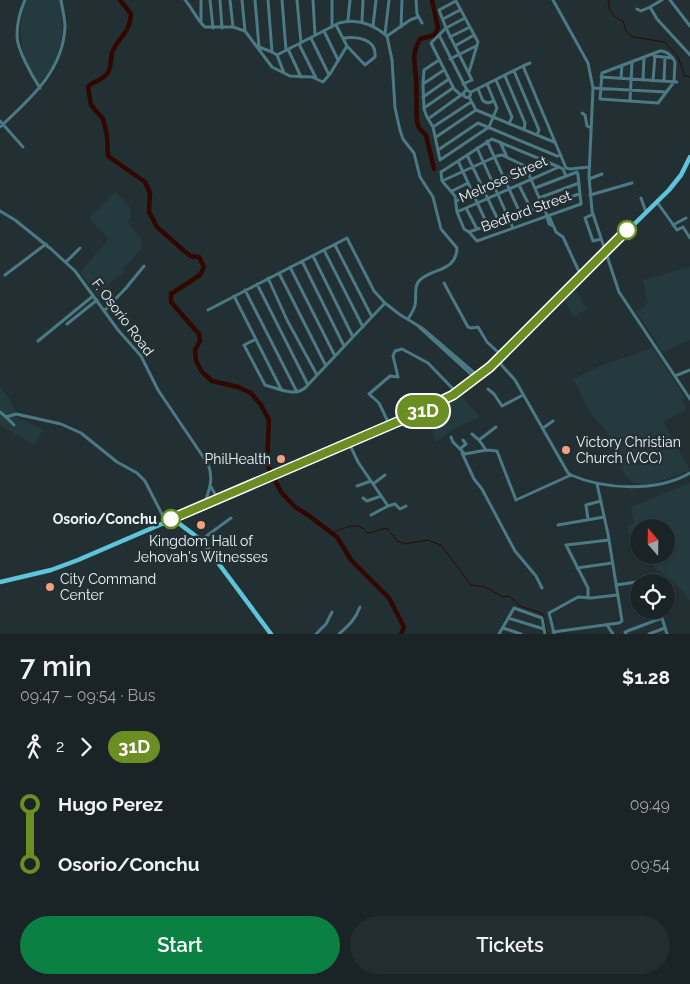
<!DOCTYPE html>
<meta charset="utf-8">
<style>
:root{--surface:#1a2426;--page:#232c2e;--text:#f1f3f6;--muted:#9fa4a7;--line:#384143;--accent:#0b8043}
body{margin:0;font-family:Raleway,sans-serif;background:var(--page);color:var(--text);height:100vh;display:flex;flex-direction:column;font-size:19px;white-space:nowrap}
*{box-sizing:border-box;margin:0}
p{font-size:16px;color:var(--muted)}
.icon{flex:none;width:28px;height:28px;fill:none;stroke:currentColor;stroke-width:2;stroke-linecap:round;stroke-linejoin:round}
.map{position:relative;height:634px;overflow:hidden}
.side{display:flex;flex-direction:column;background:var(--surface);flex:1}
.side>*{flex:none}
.badge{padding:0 10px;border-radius:16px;font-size:18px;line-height:32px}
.needle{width:32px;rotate:340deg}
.tools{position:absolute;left:630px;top:519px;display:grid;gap:10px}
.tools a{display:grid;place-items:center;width:45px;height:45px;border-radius:50%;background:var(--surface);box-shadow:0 1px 4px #0004,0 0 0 1px var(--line);font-size:25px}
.map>.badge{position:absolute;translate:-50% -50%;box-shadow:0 0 0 2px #fff}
.legs{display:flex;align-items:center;gap:8px;height:55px;padding:0 20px;font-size:16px}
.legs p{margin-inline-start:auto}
.summary{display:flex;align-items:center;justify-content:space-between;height:85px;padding:0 20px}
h1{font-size:28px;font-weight:600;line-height:38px}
.primary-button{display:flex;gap:10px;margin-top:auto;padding:10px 20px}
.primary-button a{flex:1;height:58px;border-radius:30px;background:var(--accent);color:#fff;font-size:20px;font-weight:600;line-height:58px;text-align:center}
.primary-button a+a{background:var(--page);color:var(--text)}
ul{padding:0 20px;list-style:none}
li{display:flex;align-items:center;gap:18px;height:60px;font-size:19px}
li i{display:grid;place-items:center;width:8px;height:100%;margin:0 6px;background:currentColor}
li i::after{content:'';width:12px;height:12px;margin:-6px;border:4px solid;border-radius:50%;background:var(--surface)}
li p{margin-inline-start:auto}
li:first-child i{background:linear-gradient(#0000 50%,currentColor 0)}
li:last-child i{background:linear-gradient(currentColor 50%,#0000 0)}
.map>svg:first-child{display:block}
.built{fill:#253a3f}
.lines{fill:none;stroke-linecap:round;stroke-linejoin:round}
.stream{stroke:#300800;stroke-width:1}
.river{stroke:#300800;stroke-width:4.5}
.minor{stroke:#4b7984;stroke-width:3}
.major{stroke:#5ec4db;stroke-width:4.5}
.line-1-casing{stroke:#fff;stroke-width:11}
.line-1{stroke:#6b8e23;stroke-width:8}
.stop-1-dot{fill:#fff;stroke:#6b8e23;stroke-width:2.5}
.poi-dot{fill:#f2a080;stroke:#233033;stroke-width:2}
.labels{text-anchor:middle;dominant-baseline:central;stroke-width:5;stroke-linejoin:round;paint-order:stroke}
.street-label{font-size:14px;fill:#eef6f8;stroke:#233033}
.poi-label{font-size:14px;fill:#eef6f8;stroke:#233033;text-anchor:start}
.stop-label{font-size:14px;font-weight:bold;fill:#eef6f8;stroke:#233033;text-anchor:end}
</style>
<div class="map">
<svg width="690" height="634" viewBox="0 0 690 634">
<rect width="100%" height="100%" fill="#233033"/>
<path class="built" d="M27,0H59L62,16V38L54,65L38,85L25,60L20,33L23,8Z
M115,192L129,206L131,216L128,222L140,237L143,247L123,269L125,271L120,276L118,275L98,297L80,272L109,239L89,218Z
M690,267V340L663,352L636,311L648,304L643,280Z
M575,288L586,309L573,316L563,298Z
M653,348L684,396L683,402L687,409L663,422L690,470L653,484L633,483L624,473L608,433L590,413L574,379L600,366Z
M0,387L9,398L16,414L15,416L43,430L34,445L0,425Z
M461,395L480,417L452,430L436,442L427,414Z
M690,483V599L688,601L682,590L640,555H666V528H639V554L634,551L627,527L634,522L631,507Z"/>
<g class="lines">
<path class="stream" d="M608,0C609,11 613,17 623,21L626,31L633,37L665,42L678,57L685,76L690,77
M332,533C345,528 358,520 367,533C375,533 379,529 387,528L397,541L405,544L427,540L441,545L471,585L485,587L503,597L509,596L520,606L542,613L547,634"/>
<path class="river" d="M120,0L131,14C130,34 117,38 112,53C110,61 112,70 105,76C100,81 93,81 88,87L91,105L103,119L107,135L108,156L145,182L150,193L149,212L157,227L190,256L199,257L204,267L200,275L171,294V302L199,334L200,341L195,350L196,361L202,372L212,381L238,387L251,393L261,405L269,420L267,464L281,492L295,507L308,515L337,537L351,560L389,598L404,627L401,634
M432,0L438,28L434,35L420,39C411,55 415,62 416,78C417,93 416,108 417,122L419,128L426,135L434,169"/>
<path class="minor" d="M25,0C20,11 17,24 17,36C17,49 32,76 40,88
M185,0C193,9 196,19 205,27H233L245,31L272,67L290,76L312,77L323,82L330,74L347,46L365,65L375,57C377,39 357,36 344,38
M201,0V23
M210,0L213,28
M220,0L222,28
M230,0L233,27
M242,0L245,31
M255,0L259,47L272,52L277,55L339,23C357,18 373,24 387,36L392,60L395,108L400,130L403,139L414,153L420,177L433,197L441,229L457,248C456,271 435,268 421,279C413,285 417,296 415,305C414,310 411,314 408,319
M268,0L272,52
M282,0L286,50
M297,0L301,43
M313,0L315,35
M416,0L417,14L422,23
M553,0L588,63L593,88L589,176L592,211L619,292L690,399
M662,0L650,7L657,19L690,55
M670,0L690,26
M456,1L439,10L446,28L431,43L454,89L461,95
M456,1L478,42L469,72
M637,9L641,11L650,7
M443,19L460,10
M348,20L350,0
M362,22L363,0
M336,25L347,46
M373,26L376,0
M332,27V0
M401,27L402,0
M324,31L338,60
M385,34L389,0
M439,35L467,90
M387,36L410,20L418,17
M450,37L470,27
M311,38L329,75
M299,44L316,78
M455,46L474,35
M288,49L301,77
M660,51C666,50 673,57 675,62L674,82L658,103L600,99L602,73Z
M277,55L284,73
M654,56L672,58
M450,59L476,46
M439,60L424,70L423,85L424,109L427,117L433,127L440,160L489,127L497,108L487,84
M523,66L530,63
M514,71L539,130L537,135
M505,76L525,123L524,130
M601,77L677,82
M621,78L622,65
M496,80L512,117L509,124
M643,80L644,57
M653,81L655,56
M664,81L665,57
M423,84L444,70
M463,84L472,80L446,28L465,18
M593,88L666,92
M478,89L483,101L488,103L494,101
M463.5 94a3.5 3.5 0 1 1 7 0a3.5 3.5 0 1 1-7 0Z
M471,92L523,66L566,168L570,169L589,167
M423,97L449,79
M469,97L476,110L554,142
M630,101L632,62
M424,108L453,88
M582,113L585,115L587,126L591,128
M428,119L464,93
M0,121L23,147
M0,127C30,99 63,71 65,27C65,18 62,8 61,0
M433,127L471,102
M436,137L476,110
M487,141L521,215
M500,142L507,157
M477,148L513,228
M438,150L478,123L557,156L561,155
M467,155L499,222
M458,161L488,226
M504,178L545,162
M589,179L602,174
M442,181L455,196L457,212L464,229L469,232L477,241L581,204L578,175L577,172L535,188
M442,181L497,156L502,155L525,166L546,213L549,224L553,226
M442,181L441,172L492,139L559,167L563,169L566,176
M519,185L532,211
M452,191L468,183
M590,195L632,183
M539,198L579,183
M641,198L646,212
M456,201L473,193
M657,202L677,230L683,227L690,238
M466,208L477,229
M0,211L15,220L51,249L75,271L118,330L141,356L158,390L208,464C214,479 209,491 204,505
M457,212L559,167
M593,214L585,218L593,241L601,239
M549,216L556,232L563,237L581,276
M673,225L686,218
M469,232L579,194
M335,245L372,317
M324,250L363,327
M313,256L353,337
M302,261L344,346
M66,262L80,248
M290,267L335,356
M279,273L326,366
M5,275L46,244
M268,278L287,320L317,375
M444,283L468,327L471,328L478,327L487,342L501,355
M257,284L308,385
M245,290L297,392
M234,296L281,389
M208,310L347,238L374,291L385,303L399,314L422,328L478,376
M104,311L126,288L144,266
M67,324L97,300
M419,327L475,378
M256,339L244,345L265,385C277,388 294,397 305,388L385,303
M38,341L93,296
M497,360L515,380L568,473L571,475C605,490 657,492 690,473
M675,376L690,370
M488,389L494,394L502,406L523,395
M0,412L6,417L16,414L61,424L81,433L117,462L137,473L145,481L166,522
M6,417L14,425
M390,426L379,403L369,394L390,376L398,377L393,356L395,351L402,349L428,363L456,392
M543,428L553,421
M472,434L479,440
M451,437L453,442L465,454L486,450L497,451L516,500L571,475
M349,443L358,462L388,506L395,504L400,509L406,506
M460,449L466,444L463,440
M486,450L479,440L496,427
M462,453L474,479L482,489L515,551L536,576L542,588
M373,484L385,475
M357,486L371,481
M211,487L218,499
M363,498L367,501L381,496
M371,515L388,506
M588,519L586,505L601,501
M558,525L604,517
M201,540L231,518
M577,568L612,563
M616,585L650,580
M588,598V588L566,545L609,540
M508,618L544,629
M607,625L613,634
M503,628L521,634
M553,632L619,623L622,621L608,534L597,484
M554,633L549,613L578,597L591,598L617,595
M316,634L326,624L332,612
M339,634C349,625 355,620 360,607
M499,634L514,608L542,618L545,634
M626,634L625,632L662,618L667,634
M649,634L665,628"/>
<path class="major" d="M175,518L177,522L201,540L271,634
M0,582L51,570L78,560L419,413C448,400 472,383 495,361L669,190L681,175L690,157"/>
</g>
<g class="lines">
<g class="line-1-casing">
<path id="line-1" d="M171,519L404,419L453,395L490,367L627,230"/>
</g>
<use href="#line-1" class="line-1"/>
</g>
<g class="stop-1-dot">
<circle cx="627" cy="230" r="9"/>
<circle cx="171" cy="519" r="9"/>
</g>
<g class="poi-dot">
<circle cx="566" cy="450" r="5"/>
<circle cx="281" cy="459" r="5"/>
<circle cx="201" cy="525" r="5"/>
<circle cx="50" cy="587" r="5"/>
</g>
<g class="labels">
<g class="street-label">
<text transform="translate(503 179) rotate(-24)">Melrose Street</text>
<text transform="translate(526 211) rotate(-20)">Bedford Street</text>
<text transform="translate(123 317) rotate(53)">F. Osorio Road</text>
</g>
<g class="poi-label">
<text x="576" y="442">Victory Christian<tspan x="576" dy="16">Church (VCC)</tspan></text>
<text x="271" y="459" text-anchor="end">PhilHealth</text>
<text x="201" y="541" text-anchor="middle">Kingdom Hall of<tspan x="201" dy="16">Jehovah's Witnesses</tspan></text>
<text x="60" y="579">City Command<tspan x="60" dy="16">Center</tspan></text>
</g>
<g class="stop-label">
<text x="157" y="519">Osorio/Conchu</text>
</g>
</g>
</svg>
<div class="tools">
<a><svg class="needle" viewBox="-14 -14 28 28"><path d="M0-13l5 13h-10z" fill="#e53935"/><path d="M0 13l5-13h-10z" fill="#9fa4a7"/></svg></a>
<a><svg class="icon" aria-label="locate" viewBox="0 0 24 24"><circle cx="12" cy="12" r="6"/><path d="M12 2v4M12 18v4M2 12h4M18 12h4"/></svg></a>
</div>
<b class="badge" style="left:423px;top:411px;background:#6b8e23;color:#fff">31D</b>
</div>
<section class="side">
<div class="summary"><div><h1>7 min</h1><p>09:47 – 09:54 · Bus</p></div><b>$1.28</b></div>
<div class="legs"><svg class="icon" aria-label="walk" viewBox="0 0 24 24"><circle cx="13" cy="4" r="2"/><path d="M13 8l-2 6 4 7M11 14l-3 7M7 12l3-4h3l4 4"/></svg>2<svg class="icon" aria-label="forward" viewBox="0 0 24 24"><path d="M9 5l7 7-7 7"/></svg><b class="badge" style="background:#6b8e23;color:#fff">31D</b></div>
<ul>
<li><i style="color:#6b8e23"></i><b>Hugo Perez</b><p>09:49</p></li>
<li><i style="color:#6b8e23"></i><b>Osorio/Conchu</b><p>09:54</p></li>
</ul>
<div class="primary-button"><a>Start</a><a>Tickets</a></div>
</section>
